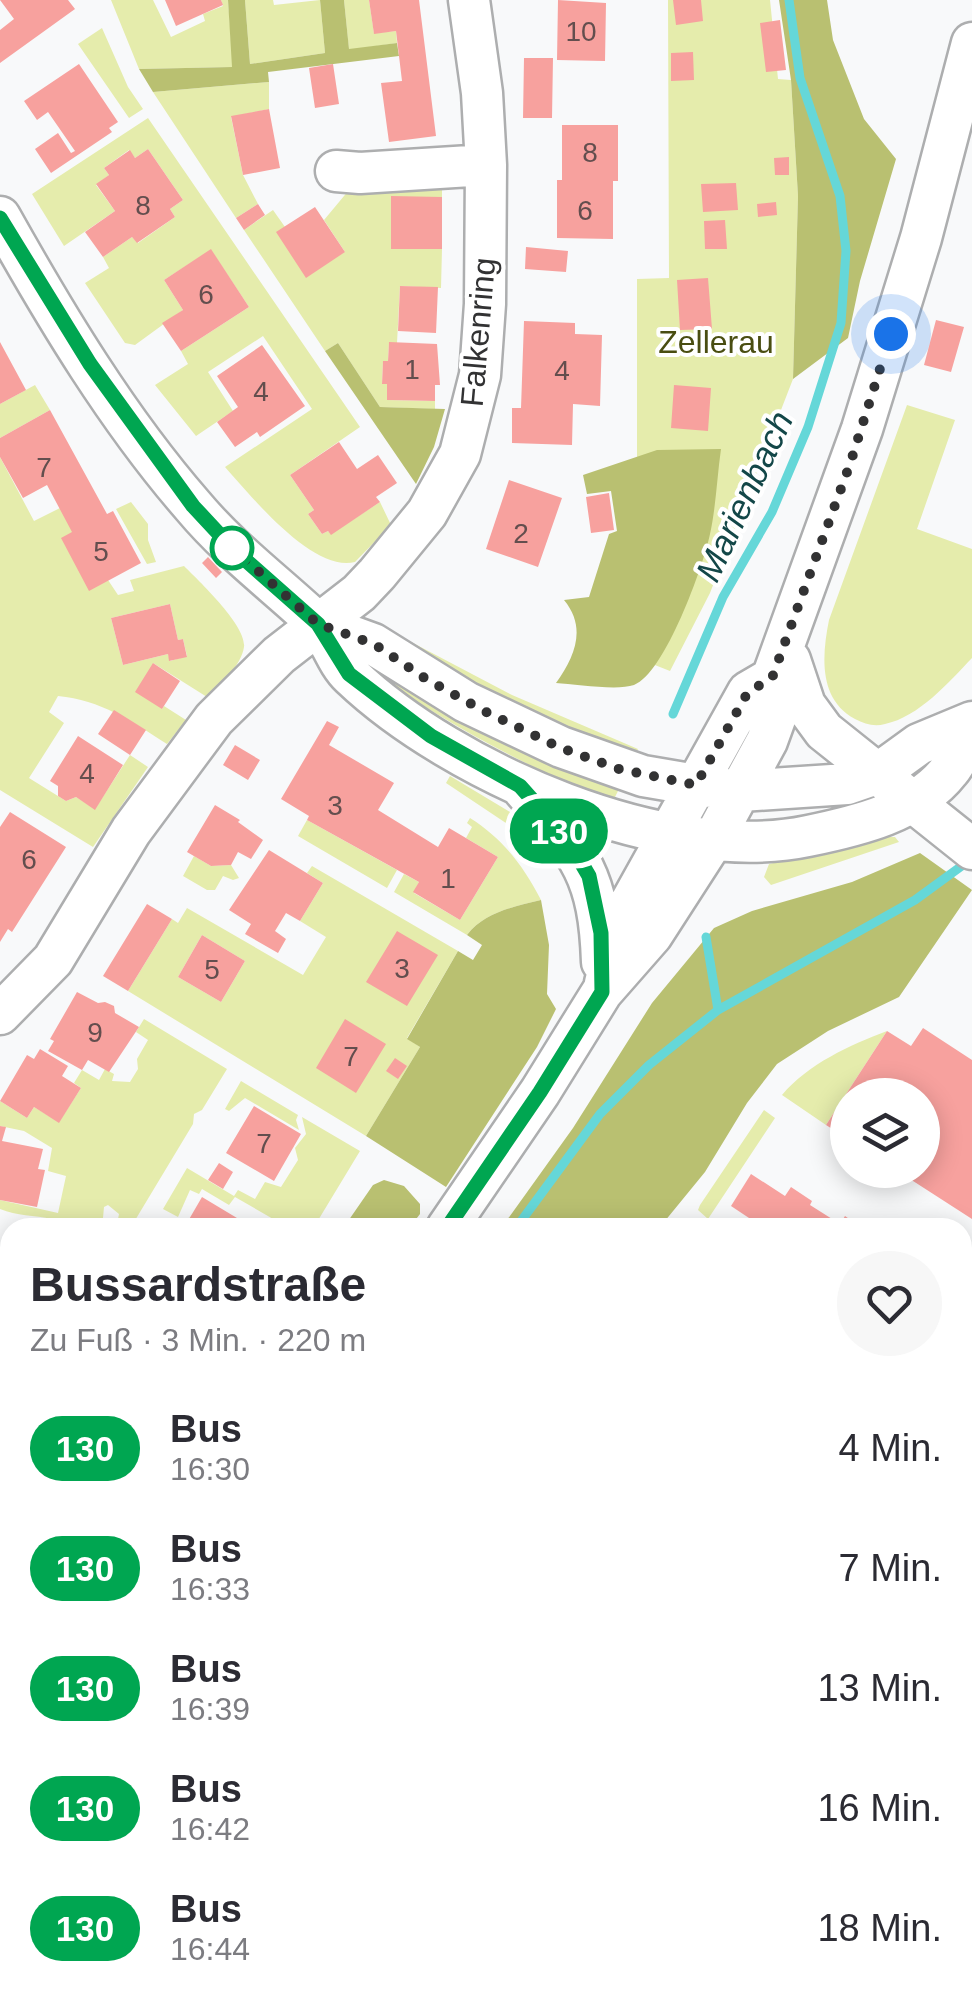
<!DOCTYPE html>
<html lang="de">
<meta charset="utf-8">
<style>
:root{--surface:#fff;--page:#f7f7f7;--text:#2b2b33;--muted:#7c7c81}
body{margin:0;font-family:Arial,sans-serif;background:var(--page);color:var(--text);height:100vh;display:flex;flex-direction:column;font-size:38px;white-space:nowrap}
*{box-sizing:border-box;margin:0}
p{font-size:32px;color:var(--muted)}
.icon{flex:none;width:55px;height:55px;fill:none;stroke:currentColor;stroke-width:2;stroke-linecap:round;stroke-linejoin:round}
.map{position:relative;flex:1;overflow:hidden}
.side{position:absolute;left:0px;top:1218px;width:972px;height:792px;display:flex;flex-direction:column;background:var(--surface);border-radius:30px 30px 0 0;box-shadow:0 5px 25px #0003}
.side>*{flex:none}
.badge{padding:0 20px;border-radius:32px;font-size:35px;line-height:65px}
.tools{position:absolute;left:830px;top:1078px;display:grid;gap:20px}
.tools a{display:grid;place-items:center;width:110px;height:110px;border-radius:50%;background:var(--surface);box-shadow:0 5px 25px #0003;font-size:50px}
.you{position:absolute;width:50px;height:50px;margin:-25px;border:8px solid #fff;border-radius:50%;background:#1a73e8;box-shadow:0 0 0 15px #1a73e833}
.map>.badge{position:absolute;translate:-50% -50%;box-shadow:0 0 0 5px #fff}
.round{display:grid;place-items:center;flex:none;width:105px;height:105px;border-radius:52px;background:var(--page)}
.head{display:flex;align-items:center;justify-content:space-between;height:170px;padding:0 30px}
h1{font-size:48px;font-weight:700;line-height:75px}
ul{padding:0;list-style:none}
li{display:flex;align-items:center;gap:30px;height:120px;padding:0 30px}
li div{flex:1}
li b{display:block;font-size:38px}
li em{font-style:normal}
li .badge{min-width:110px;font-weight:700;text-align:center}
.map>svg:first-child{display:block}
.green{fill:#e5ecac;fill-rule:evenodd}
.forest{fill:#b9c071}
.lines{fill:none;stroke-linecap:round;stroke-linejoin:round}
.stream{stroke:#65d7d8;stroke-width:9}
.building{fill:#f7a19e}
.minor-casing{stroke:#adaeaf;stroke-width:45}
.minor{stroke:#fff;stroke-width:40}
.line-casing{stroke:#fff;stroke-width:22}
.line{stroke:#00a651;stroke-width:15}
.walk{stroke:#323233;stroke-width:10;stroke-dasharray:0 18}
.stop-dot{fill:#fff;stroke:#00a651;stroke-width:5}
.labels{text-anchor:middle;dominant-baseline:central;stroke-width:8;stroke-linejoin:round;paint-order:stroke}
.number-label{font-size:28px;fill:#634e4e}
.street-label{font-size:32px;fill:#323233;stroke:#fff}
.park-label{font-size:32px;fill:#494d11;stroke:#fff}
.water-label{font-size:35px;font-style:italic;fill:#134748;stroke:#fff}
</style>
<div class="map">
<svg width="972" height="2009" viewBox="0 0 972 2009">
<rect width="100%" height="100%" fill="#f8f9fa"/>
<path class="green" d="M111,0H153L171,37L205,21L203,14L223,6L221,0H228L233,67L139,69Z
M245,0H273L274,5L320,0L325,53L250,64Z
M344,0H369L374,33L396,31L397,43L349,50Z
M668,0H770L778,79L791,80L798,196L793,379L710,593L670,671L632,656L637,506V279L669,278Z
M102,28L128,87L143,109L129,118L78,44Z
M269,82V109L231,117L243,175L258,204L236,218L153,92Z
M148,118L360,427L290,475L314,510L308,514L322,534L328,531L331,534L380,502L391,525L355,562C313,573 251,496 225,467L312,409L263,336L208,372L233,411L196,436L155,385L188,364L181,351L249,307L211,250L164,280L183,310L135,345L125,343L85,283L109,268L103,257L132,237L138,243L175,217L170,209L183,200L148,149L135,158L129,150L104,168L109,175L96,185L115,211L64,246L32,194Z
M442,187V197H391V248L442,249L441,288L400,286L397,343H389L388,361L383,362L382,383L387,384V400L435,401V409L380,407L338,343L325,351L244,230L273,210L285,227L345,252L324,220L349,190Z
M35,385L50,410L0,438V404Z
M907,405L955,420L917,529L972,549V658C949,682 919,717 885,724C874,727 865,724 855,719C818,699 822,655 829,620Z
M0,457L34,521L60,508L118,595L134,591L130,580L184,566C199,581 247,626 244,647C241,667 220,683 207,697L153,663L162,709L164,706L186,720L167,744C131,721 101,700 58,696L49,712L64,723L29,778L66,801L76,797L95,809L130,755L148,767L93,847L0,790ZM170,604L178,640L183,639L187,656L170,661L168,654L123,665L111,618Z
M131,502L148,524V540L156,562L147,564L116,509Z
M394,633L512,695L638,749L635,755L508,704L391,637Z
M368,658L621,785L612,803C524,765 441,722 363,665Z
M450,776L525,821L567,859L547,868L530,839L446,783Z
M470,818C503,839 523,865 541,900C513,907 485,912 467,935L394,892L404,874L419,882L414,893L460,920L498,857L466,838L472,827L467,823Z
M307,820L397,870L387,888L298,836Z
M885,837H895L899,842L771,885L764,877L769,864Z
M194,856L211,866L231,865L239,878L233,880L223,876L215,890H207L183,876Z
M312,866L458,951L407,1038L420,1047L366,1136L128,991L172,919L178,923L187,908L303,975L326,937L300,921L323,883L307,873ZM202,935L245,961L221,1002L178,977Z
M144,1019L227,1069L202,1110L194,1114L193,1124L131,1227H112L117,1224L119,1214L108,1205L104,1207L103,1218L94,1228C78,1227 67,1222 52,1219C34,1215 17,1216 0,1209V1200L58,1213L66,1176L48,1171L52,1148L24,1131L0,1126V1101L27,1118L34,1107L59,1122L81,1088L74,1083L82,1070L99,1080L105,1069L114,1074L112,1081L130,1082L138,1069L137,1059L148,1040L136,1032Z
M887,1031L826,1125L782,1095C808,1064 850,1045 887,1031Z
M241,1081L298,1115L296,1120L299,1130L245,1098L229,1111L225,1109Z
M764,1110L775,1118L708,1219L698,1210L700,1205Z
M302,1117L360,1151L314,1227H287L235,1197L229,1205L202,1189L199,1194L190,1190L178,1217L163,1209L187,1168L234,1196L238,1190L255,1199L265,1182L281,1187L298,1160L295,1148L306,1134Z
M794,2000H878L873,2009H798Z"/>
<path class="forest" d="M228,0H245L250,64L325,53L320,0H344L349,49L397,43L399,56L268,72L269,82L153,92L139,69L232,67Z
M779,0H827L833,40L864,119L896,159L860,281L848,338L793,379L798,196L791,80Z
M338,343L380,407L445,409L434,447L416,484L325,351Z
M721,449C717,477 716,507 710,534C703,567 665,673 634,685C617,691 575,684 556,683C575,656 587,628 564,600L589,597L609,534L617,531L611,491L587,494L583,475L657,450Z
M920,853L972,890L899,997L828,1031L777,1064L747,1103L705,1172L660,1227H502L573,1128L652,1003L714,928L752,911L852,882Z
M541,900L549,945L547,994L556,1009L537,1047L446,1187L366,1136L420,1047L407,1039L458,951L473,960L482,945L467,935C485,912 513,907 541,900Z
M384,1180L404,1186L420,1204V1214L410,1227H344L373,1185Z
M10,1702V1799L0,1814V1724Z"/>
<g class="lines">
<path class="stream" d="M673,714L723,597L772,512L808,427L841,323L846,251L840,196L800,78L789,0
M718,1010L915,900L970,860
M516,1228L600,1114L649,1065L718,1010L706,937
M65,2009L67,2000"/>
</g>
<path class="building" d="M0,0H68L75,9L0,63V30L14,19Z
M165,0H221L223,5L176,26Z
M369,0H419L436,136L389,142L381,83L402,81L396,31L374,34Z
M558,0L606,3L605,61L557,60Z
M673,0H701L703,21L676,25Z
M780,20L786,70L766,72L760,23Z
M693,52L694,80L671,81V53Z
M524,58H553L552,118H523Z
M79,64L118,122L109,128L112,132L51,173L35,149L58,133L71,153L75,151L48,112L37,120L24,101Z
M333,64L339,104L315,108L309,68Z
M269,109L280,168L243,175L231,116Z
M562,125H618V181H613V239L557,238V180H562Z
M148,149L183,200L170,209L175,217L137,243L132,237L103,257L85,232L115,211L96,184L109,175L104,168L130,150L135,158Z
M789,157V175H775L774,158Z
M736,183L738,210L703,212L701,184Z
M391,196L442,197V249H391Z
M776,202L777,215L758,217L757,204Z
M258,204L265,215L244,230L236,218Z
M315,207L345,252L306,278L276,232Z
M725,220L727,249H705L704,221Z
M526,247L568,251L566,272L525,269Z
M211,249L249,307L181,351L162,323L183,310L164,280Z
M708,278L712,329L680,330L677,280Z
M400,286L438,287L436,333L398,331Z
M936,320L964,327L951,372L924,365Z
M524,321L575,323V334L602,335L600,406L573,404L572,445L512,443V408H521Z
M0,342L26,390L0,404Z
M389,342L437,344L440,385H435V401L387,400V384H382L383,361H388Z
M262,345L305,406L260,437L257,432L235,447L217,422L238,407L217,376Z
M674,385L711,388L708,431L671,428Z
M50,410L107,514L113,511L141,563L89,591L61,538L72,532L47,485L23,498L0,457V438Z
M339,442L357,469L378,455L397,483L376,497L380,502L331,535L328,531L322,534L308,514L314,510L290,475Z
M509,480L562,498L538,567L486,549Z
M609,493L614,530L591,533L586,497Z
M208,557L222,572L216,578L202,563Z
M170,604L178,640L183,639L187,657L169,661L168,654L123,665L111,618Z
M153,663L180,681L162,709L135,692Z
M114,710L146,730L130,755L98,734Z
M327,721L339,727L329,745L394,783L378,810L438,847L449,828L498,857L460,920L413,892L419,882L307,820L309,816L281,799Z
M78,736L123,765L95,810L76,797L66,801L58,796V786L50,781Z
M235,745L260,760L248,780L223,765Z
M215,805L240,820L238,822L263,840L251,859L238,852L231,865L211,866L187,852Z
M10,812L66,847L12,932L8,929L0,942V827Z
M269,850L323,883L300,921L286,913L275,931L286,939L278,953L245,934L251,924L229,910Z
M147,904L172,919L128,991L103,976Z
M397,931L438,955L407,1006L366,982Z
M202,935L245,961L221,1002L178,977Z
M77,992L98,1003L105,1002L114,1006L115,1013L139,1027L109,1072L88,1060L82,1070L48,1051L54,1041L50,1039Z
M345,1019L386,1044L356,1093L316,1068Z
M923,1028L972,1060V1219L896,1170H922V1095H848V1139L826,1125L887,1031L911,1046Z
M40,1049L68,1066L62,1076L81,1088L59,1123L34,1107L27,1118L0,1101L27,1055L34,1059Z
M395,1058L407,1066L398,1079L386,1071Z
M254,1106L301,1134L274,1181L226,1153Z
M0,1126L6,1127L2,1141L43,1149L38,1169L45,1170L37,1207L0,1200Z
M219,1163L233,1172L223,1189L208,1180Z
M751,1174L785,1196L791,1187L812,1201L810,1205L840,1224L845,1216L862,1228H764L731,1206Z
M202,1197L242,1221L238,1228H184Z
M962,1306L972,1312V1374L962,1368Z
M0,1376L10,1380V1437L4,1452L0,1450Z
M964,1423L972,1428V1501L968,1498L962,1506Z
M962,1531L972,1537V1544L962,1558Z
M962,1662L972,1668V1742L962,1736Z
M962,1907L972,1912V1966L969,1971L972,1973V2009H902L907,2000H962Z
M412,2000H504L520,2009H428Z
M613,2000H667L663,2009H630Z
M671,2000H699L694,2009Z"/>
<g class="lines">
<g class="minor-casing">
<path id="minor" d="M336,171L360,173L486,165
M0,217C56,317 118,420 193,506C229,549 273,582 314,620C330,636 335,661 351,676C453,773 667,866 808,836C857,826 917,812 949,771C960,758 965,738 972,723
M318,624L373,644L466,702L561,747L643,776L696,785L741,791L847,784L879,773L919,744L972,722
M790,660L805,705L824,731L972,849
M523,789C579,853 599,873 602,962
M605,983L622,918L748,692L772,678
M0,1014L53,960L131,831L214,719L279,655L359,593L377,574L427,513L460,454L480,375L485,304L486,165L482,93L469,0
M447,1228L540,1092L602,992L652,935L712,842L767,741L779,708L772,678L862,429L921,238L972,43
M962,1810L972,1816
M0,1854L10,1841"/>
</g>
<use href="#minor" class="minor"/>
</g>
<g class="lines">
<g class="line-casing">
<path id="line" d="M0,218L90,364L193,506L233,549L318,624L349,674L431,736L520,786L568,840L589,876L601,933L602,992L540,1092L447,1228"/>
</g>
<use href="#line" class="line"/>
<path class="walk" d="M232,548L318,624L374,644L426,679L486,712L561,748L619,769L696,785L748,692L772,678L850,464L891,334"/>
</g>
<circle class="stop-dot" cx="232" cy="548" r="20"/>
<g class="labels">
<g class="number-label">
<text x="581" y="31">10</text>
<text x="590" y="152">8</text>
<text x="143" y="205">8</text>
<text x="585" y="210">6</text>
<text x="206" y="294">6</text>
<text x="412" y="369">1</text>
<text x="562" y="370">4</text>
<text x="261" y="391">4</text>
<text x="44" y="467">7</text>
<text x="521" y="533">2</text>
<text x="101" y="551">5</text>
<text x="87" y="773">4</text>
<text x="335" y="805">3</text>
<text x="29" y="859">6</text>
<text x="448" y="878">1</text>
<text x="402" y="968">3</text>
<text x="212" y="969">5</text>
<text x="95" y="1032">9</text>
<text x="351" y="1056">7</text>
<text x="264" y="1143">7</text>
</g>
<g class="street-label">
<text transform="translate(478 332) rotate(-85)">Falkenring</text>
</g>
<g class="park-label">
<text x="716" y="342">Zellerau</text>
</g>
<g class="water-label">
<text transform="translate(744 496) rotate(-65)">Marienbach</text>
</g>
</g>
</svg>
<div class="tools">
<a><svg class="icon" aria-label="layers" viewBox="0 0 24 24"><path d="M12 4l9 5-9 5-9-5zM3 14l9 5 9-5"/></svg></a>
</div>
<div class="you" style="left:891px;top:334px"></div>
<b class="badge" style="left:559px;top:831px;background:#00a651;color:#fff">130</b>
<section class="side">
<div class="head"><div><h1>Bussardstraße</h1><p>Zu Fuß · 3 Min. · 220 m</p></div><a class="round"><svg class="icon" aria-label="heart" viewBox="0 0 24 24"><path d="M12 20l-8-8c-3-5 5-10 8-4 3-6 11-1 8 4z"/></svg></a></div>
<ul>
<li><span class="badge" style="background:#00a651;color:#fff">130</span><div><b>Bus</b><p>16:30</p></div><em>4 Min.</em></li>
<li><span class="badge" style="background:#00a651;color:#fff">130</span><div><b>Bus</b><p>16:33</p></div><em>7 Min.</em></li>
<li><span class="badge" style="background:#00a651;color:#fff">130</span><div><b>Bus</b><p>16:39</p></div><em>13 Min.</em></li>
<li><span class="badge" style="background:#00a651;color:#fff">130</span><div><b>Bus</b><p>16:42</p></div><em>16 Min.</em></li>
<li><span class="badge" style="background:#00a651;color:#fff">130</span><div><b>Bus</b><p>16:44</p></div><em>18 Min.</em></li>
</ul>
</section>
</div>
